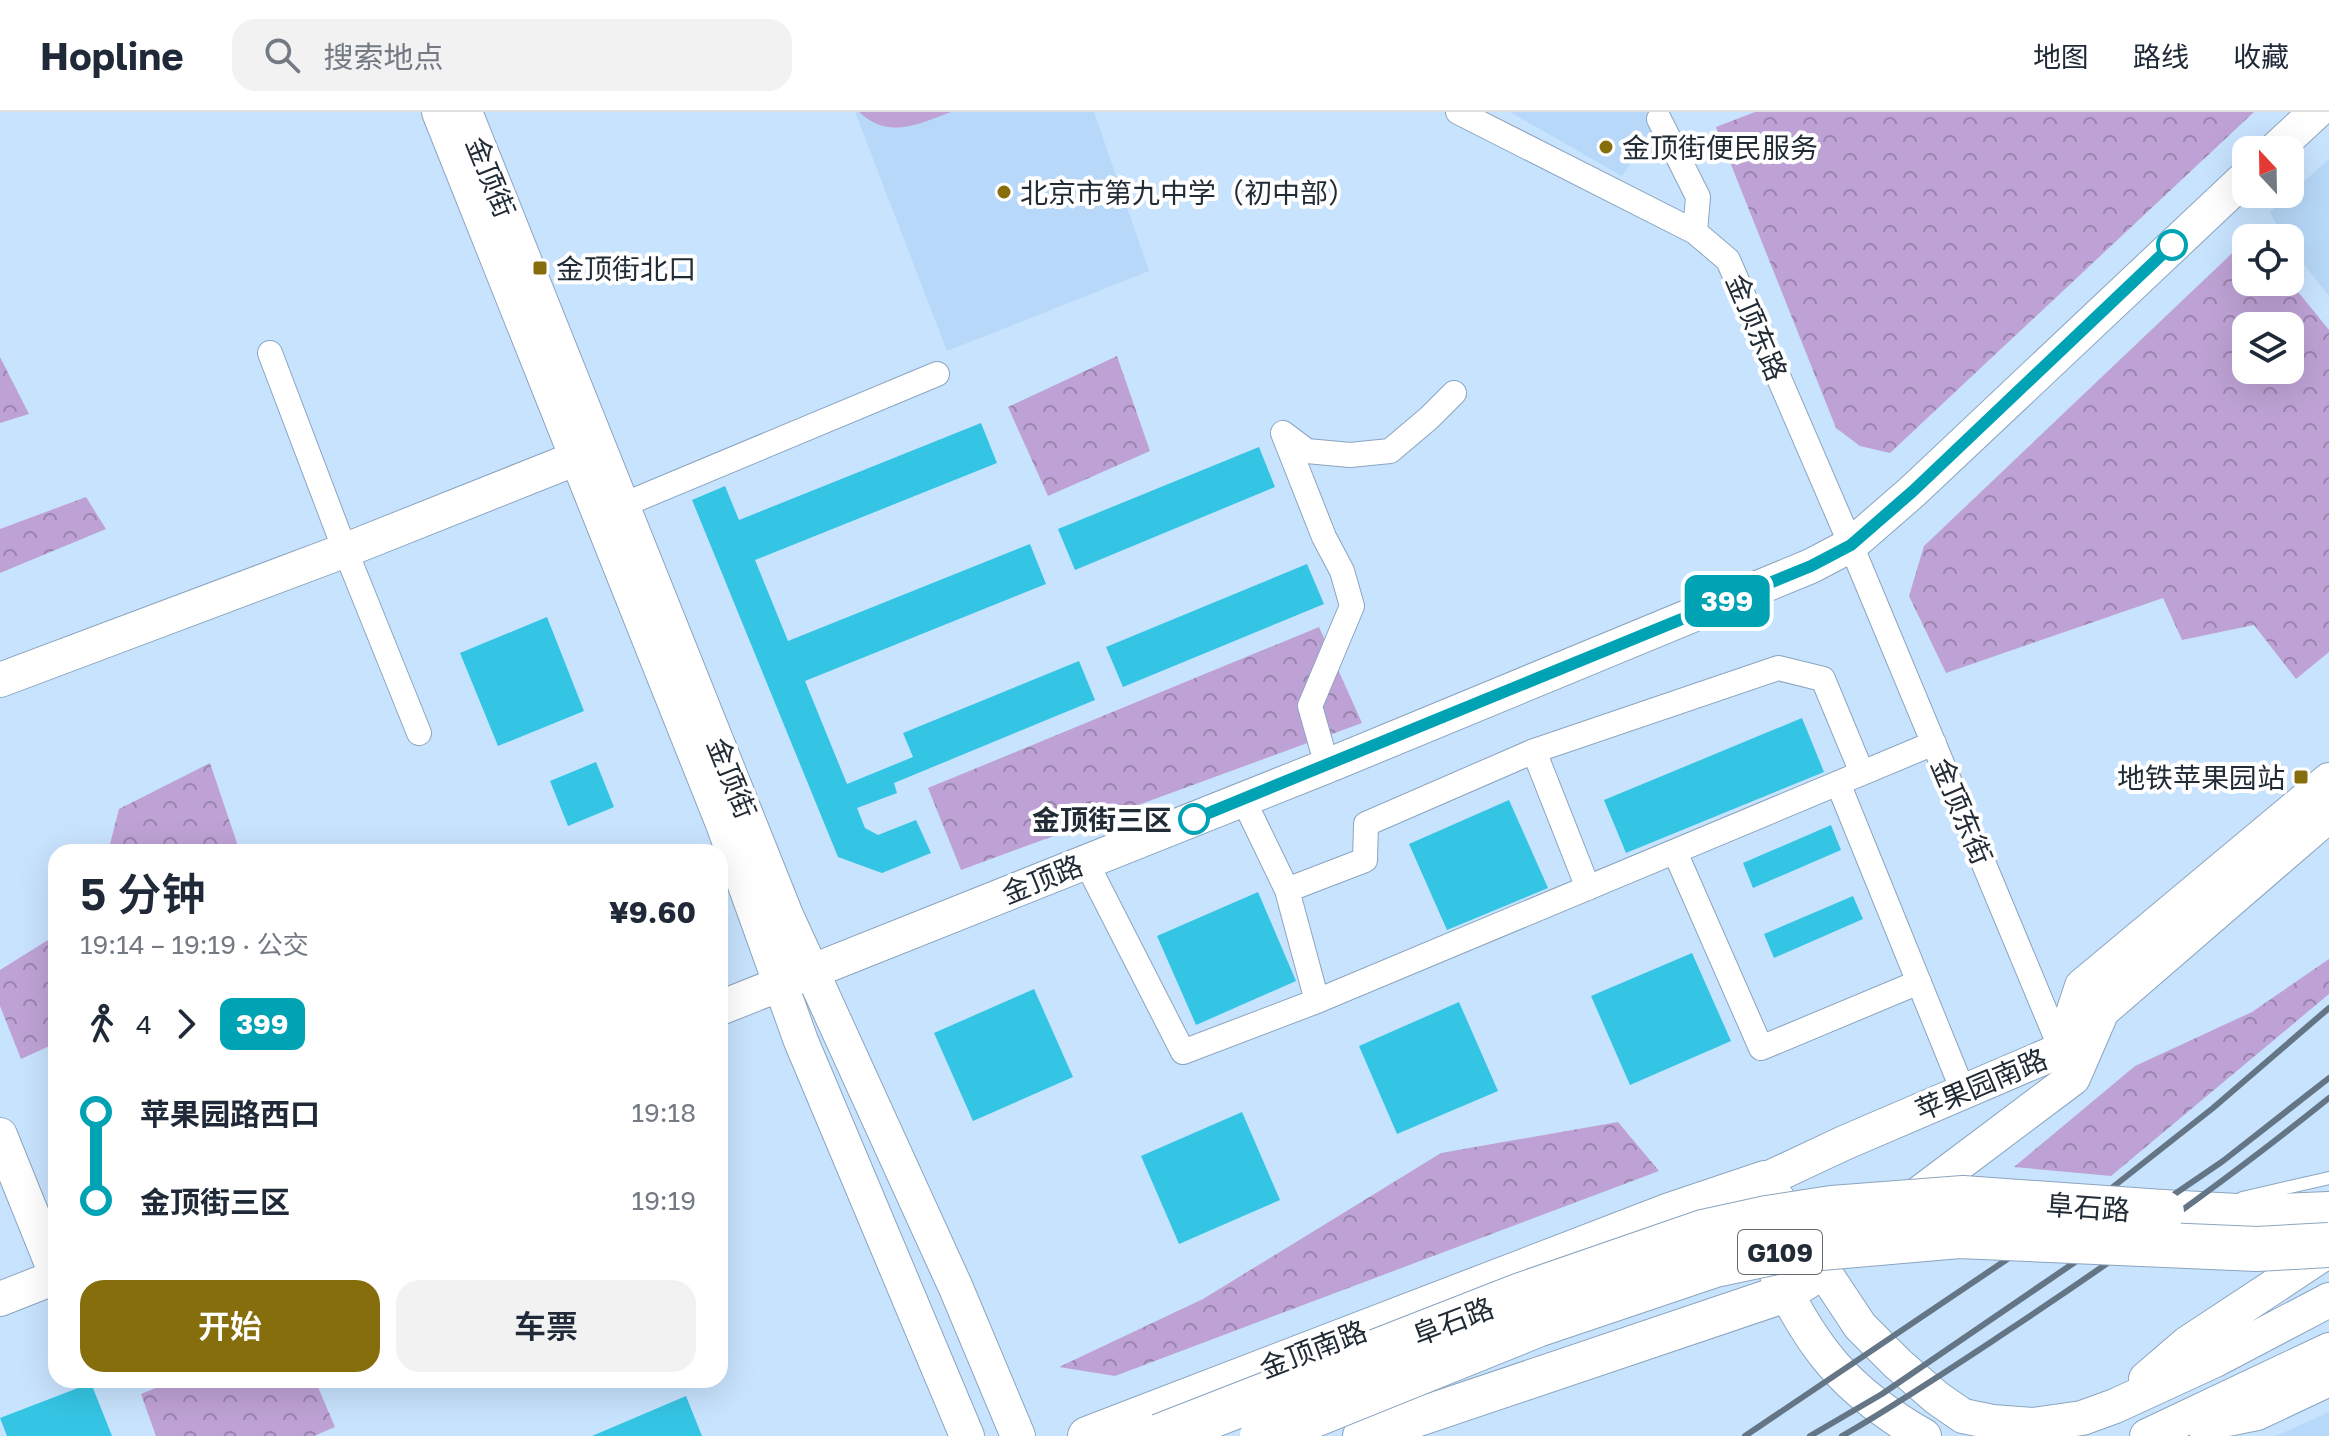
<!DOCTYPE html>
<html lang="zh">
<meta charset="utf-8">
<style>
:root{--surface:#fff;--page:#f2f2f3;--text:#1f2937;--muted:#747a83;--line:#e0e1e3;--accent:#866e0c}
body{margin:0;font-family:"Golos Text","Noto Sans SC",sans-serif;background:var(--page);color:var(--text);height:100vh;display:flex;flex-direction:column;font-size:30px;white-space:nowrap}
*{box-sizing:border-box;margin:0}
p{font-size:26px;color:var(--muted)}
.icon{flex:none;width:44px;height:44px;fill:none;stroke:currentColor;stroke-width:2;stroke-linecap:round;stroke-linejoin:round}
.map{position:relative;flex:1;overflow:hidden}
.drawer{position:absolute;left:48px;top:732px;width:680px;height:544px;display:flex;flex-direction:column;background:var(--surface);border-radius:24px;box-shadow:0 8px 32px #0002}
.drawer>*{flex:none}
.badge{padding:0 16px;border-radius:12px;font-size:28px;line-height:52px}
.needle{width:52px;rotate:338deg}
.fabs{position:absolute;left:2232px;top:24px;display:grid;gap:16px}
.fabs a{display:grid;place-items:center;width:72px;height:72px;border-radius:16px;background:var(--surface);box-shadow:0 8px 32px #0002;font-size:40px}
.map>.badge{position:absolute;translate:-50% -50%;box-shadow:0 0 0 4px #fff}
.legs{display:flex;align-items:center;gap:12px;height:88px;padding:0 32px;font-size:26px}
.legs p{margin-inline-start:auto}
.head{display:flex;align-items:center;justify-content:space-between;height:136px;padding:0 32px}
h1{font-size:44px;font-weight:600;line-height:60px}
.action{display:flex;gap:16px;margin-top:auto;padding:16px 32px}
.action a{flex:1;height:92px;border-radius:24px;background:var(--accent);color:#fff;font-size:32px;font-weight:600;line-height:92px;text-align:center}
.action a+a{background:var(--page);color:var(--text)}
ul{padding:0 32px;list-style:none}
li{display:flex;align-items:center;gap:28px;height:88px;font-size:30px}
li i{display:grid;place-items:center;width:12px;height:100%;margin:0 10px;background:currentColor}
li i::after{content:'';width:20px;height:20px;margin:-10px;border:6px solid;border-radius:50%;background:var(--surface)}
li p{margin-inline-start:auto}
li:first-child i{background:linear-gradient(#0000 50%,currentColor 0)}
li:last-child i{background:linear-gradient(currentColor 50%,#0000 0)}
header{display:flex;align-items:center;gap:48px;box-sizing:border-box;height:112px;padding:0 40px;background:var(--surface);border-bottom:2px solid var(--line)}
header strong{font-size:38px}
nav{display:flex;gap:44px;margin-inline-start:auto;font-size:28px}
.search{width:560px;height:72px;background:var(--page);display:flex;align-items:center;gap:20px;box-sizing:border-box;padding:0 28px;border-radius:24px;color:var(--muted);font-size:30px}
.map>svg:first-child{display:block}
.built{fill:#b7d8f8}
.park{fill:url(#park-crowns);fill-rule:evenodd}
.pitch{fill:#bea2d5}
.building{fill:#35c5e4}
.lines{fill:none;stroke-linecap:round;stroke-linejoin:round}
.lane-casing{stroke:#8ba5bf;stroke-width:14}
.street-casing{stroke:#8ba5bf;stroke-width:26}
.secondary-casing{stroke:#8ba5bf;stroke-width:36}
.primary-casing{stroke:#8ba5bf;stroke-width:40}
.highway-casing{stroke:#8ba5bf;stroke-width:46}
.lane{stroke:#fff;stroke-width:12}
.street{stroke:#fff;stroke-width:24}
.secondary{stroke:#fff;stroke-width:34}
.primary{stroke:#fff;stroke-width:38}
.highway{stroke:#fff;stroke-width:44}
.rail{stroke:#647586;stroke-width:6}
.highway-bridge-casing{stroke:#8ba5bf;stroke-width:46;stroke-linecap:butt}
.highway-bridge{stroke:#fff;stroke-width:44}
.line-1-casing{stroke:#fff;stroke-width:18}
.line-1{stroke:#00a3b4;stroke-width:12}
.poi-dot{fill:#866e0c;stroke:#fff;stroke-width:3}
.stop-1-dot{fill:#fff;stroke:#00a3b4;stroke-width:4}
.labels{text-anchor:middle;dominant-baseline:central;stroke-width:8;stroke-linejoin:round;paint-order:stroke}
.shield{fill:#fff;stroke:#646b72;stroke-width:2}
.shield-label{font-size:26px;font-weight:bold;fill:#222c36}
.poi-label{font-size:28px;fill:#222c36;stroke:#fff;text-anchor:start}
.street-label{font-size:28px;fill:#222c36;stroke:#fff}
.stop-label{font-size:28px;font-weight:bold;fill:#222c36;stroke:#fff;text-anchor:end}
</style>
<header>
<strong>Hopline</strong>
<div class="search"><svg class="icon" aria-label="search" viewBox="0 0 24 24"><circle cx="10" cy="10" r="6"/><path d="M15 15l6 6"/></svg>搜索地点</div>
<nav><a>地图</a><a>路线</a><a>收藏</a></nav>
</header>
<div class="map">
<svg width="2329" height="1324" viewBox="0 0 2329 1324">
<defs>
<pattern id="park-crowns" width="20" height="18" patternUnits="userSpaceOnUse" patternTransform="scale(2)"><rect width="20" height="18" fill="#bea2d5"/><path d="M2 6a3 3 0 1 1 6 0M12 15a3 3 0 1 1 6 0" fill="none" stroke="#9a84ae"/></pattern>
</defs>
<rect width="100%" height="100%" fill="#c8e3fe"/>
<path class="built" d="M855,0H1094L1149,159L947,239Z
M1510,0H1648L1659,7L1622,64Z
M2329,47V184L2290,135V126H2283L2270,100Z
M2329,1300V1324H2276Z"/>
<path class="park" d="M1755,0H2254L1890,341L1860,334L1836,316L1716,15Z
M2246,128V170H2290L2329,218V540L2296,567L2254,513L2182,528L2163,486L1946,561L1909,484L1924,434ZM2246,214H2290V258H2246Z
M1117,244L1150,339L1048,384L1008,295Z
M0,245L29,302L0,311Z
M86,385L106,417L0,461V417Z
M1319,515L1362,611L961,758L928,676Z
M210,651L240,740H108L119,697Z
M56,823V931L21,947L0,894V858Z
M2329,847V882L2111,1064L2014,1055L2135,954L2252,900Z
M1618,1010L1659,1059L1115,1264L1059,1255L1203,1187L1441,1041Z
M175,1268H315L335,1315L314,1324H156L141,1282Z"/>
<path class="pitch" d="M859,0H951C918,12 889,28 859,0Z"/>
<path class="building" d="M981,311L997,351L755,448L788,529L1030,432L1046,472L805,569L847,672L913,645L903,621L1079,549L1095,588L894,671L897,681L857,696L865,716L878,723L916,708L931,741L882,761L838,745L692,388L725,374L739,408Z
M1259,335L1275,375L1075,458L1058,417Z
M1307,452L1324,492L1123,575L1106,535Z
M547,505L584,599L498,634L460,541Z
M1802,606L1824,660L1626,741L1604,688Z
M596,650L614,695L568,714L550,669Z
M1509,688L1548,776L1447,818L1409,732Z
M1831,713L1841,738L1753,776L1743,751Z
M1258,780L1296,869L1196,913L1157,824Z
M1853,784L1863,807L1774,846L1764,822Z
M1692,841L1731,929L1630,973L1591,884Z
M1034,877L1073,965L973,1009L934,921Z
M1459,890L1498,979L1397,1022L1359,934Z
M1242,1000L1280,1088L1179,1132L1141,1044Z
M91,1271L112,1324H7L0,1306Z
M686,1284L702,1324H592Z"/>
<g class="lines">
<g class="lane-casing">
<path id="lane" d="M2242,1086L2329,1066"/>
</g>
<g class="street-casing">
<path id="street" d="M1458,0L1695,120L1728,148L1851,433L2063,942
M1659,7L1698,85L1695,120
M270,241L338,420L419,621
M1283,321L1324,425L1342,459L1352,494L1310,594L1327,654
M1283,321L1307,339L1350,343L1390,339L1429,306L1454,281
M623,393L937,262
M1838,671L1963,979
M1243,687L1287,778L1365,748L1366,712L1534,639
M1675,740L1761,936L1919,870
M1086,750L1183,940L1317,889L1934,631
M1588,776L1534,639L1778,556L1823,567L1862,661
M1287,778L1317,889"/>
</g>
<g class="secondary-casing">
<path id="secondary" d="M439,0L723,712L801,929L967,1324
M465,0L786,803L956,1176L1018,1324
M2275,38L2316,0
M0,568L346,438L577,346
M720,896L1327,654L1811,454L1851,433L1913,379L2246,65
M0,1023L56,1162
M1781,1092L1765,1068L1844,1031L2061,938L2082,874L2329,668
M1904,1093L2073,966L2102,899L2329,703
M1807,1134L1860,1214L1898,1252L1937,1286L1963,1304L1992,1310L2033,1313L2082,1306L2115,1294L2215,1248L2329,1188
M1775,1158C1812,1237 1847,1280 1924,1324
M0,1187L56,1165
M2146,1267L2188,1231L2329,1138
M2203,1312L2257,1301L2329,1267
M2147,1324L2329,1238"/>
</g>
<g class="primary-casing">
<path id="primary" d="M1087,1324L1670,1100L1765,1068
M1362,1324L1786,1181L1822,1158"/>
</g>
<g class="highway-casing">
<path id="highway" d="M2162,1100L2256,1105L2329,1102"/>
</g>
<use href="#lane" class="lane"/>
<use href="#street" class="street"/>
<use href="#secondary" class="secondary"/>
<use href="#primary" class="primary"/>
<use href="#highway" class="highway"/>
<path class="rail" d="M1745,1324L2104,1082L2213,996L2329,896
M1810,1324L1882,1282L2223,1049L2329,966
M1842,1324C1901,1290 1956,1253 2012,1216C2122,1143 2226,1069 2329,986"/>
<g class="highway-bridge-casing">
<path id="highway-bridge" d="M1160,1324L1521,1183L1703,1120L1767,1106L1832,1096L1963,1086L2162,1100
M1262,1324L1537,1213L1715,1153L1776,1140L1959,1124L2257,1137L2329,1133"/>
</g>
<use href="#highway-bridge" class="highway-bridge"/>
</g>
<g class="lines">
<g class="line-1-casing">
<path id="line-1" d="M1194,707L1811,454L1851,433L1913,379L2172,133"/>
</g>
<use href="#line-1" class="line-1"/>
</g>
<g class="poi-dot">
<circle cx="1606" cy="35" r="8"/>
<circle cx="1004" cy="80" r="8"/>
<rect x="532" y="148" width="16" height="16" rx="4"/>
<rect x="2293" y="657" width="16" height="16" rx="4"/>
</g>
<g class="stop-1-dot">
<circle cx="2172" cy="133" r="14"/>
<circle cx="1194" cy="707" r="14"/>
</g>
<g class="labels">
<rect class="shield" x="1738" y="1118" width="84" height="44" rx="6"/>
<g class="shield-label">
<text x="1780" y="1140">G109</text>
</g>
<g class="poi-label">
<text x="1622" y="35">金顶街便民服务</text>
<text x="1020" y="80">北京市第九中学（初中部）</text>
<text x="556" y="156">金顶街北口</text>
<text x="2285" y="665" text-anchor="end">地铁苹果园站</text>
</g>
<g class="street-label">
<text transform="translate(491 65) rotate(68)">金顶街</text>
<text transform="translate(1757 215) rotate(67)">金顶东路</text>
<text transform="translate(732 666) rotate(68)">金顶街</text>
<text transform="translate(1962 699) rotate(67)">金顶东街</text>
<text transform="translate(1042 767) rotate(-22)">金顶路</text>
<text transform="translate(1981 972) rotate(-23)">苹果园南路</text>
<text transform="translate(2088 1095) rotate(4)">阜石路</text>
<text transform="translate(1453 1209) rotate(-21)">阜石路</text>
<text transform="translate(1313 1237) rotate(-21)">金顶南路</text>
</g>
<g class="stop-label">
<text x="1172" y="707">金顶街三区</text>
</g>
</g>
</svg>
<div class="fabs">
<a><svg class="needle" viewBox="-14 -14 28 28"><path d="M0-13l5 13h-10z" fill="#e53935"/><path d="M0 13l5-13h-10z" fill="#747a83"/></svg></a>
<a><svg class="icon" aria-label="locate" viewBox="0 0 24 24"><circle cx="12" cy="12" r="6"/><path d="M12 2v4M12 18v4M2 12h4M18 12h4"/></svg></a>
<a><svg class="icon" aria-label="layers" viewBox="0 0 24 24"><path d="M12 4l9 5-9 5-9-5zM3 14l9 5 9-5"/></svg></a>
</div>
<b class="badge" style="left:1727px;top:489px;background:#00a3b4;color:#fff">399</b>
<section class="drawer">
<div class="head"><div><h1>5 分钟</h1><p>19:14 – 19:19 · 公交</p></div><b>¥9.60</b></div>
<div class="legs"><svg class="icon" aria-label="walk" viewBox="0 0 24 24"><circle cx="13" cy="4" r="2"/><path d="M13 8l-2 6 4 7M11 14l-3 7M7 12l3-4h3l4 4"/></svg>4<svg class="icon" aria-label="forward" viewBox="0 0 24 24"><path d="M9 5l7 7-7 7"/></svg><b class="badge" style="background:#00a3b4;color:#fff">399</b></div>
<ul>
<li><i style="color:#00a3b4"></i><b>苹果园路西口</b><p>19:18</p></li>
<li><i style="color:#00a3b4"></i><b>金顶街三区</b><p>19:19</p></li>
</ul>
<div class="action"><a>开始</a><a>车票</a></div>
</section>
</div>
